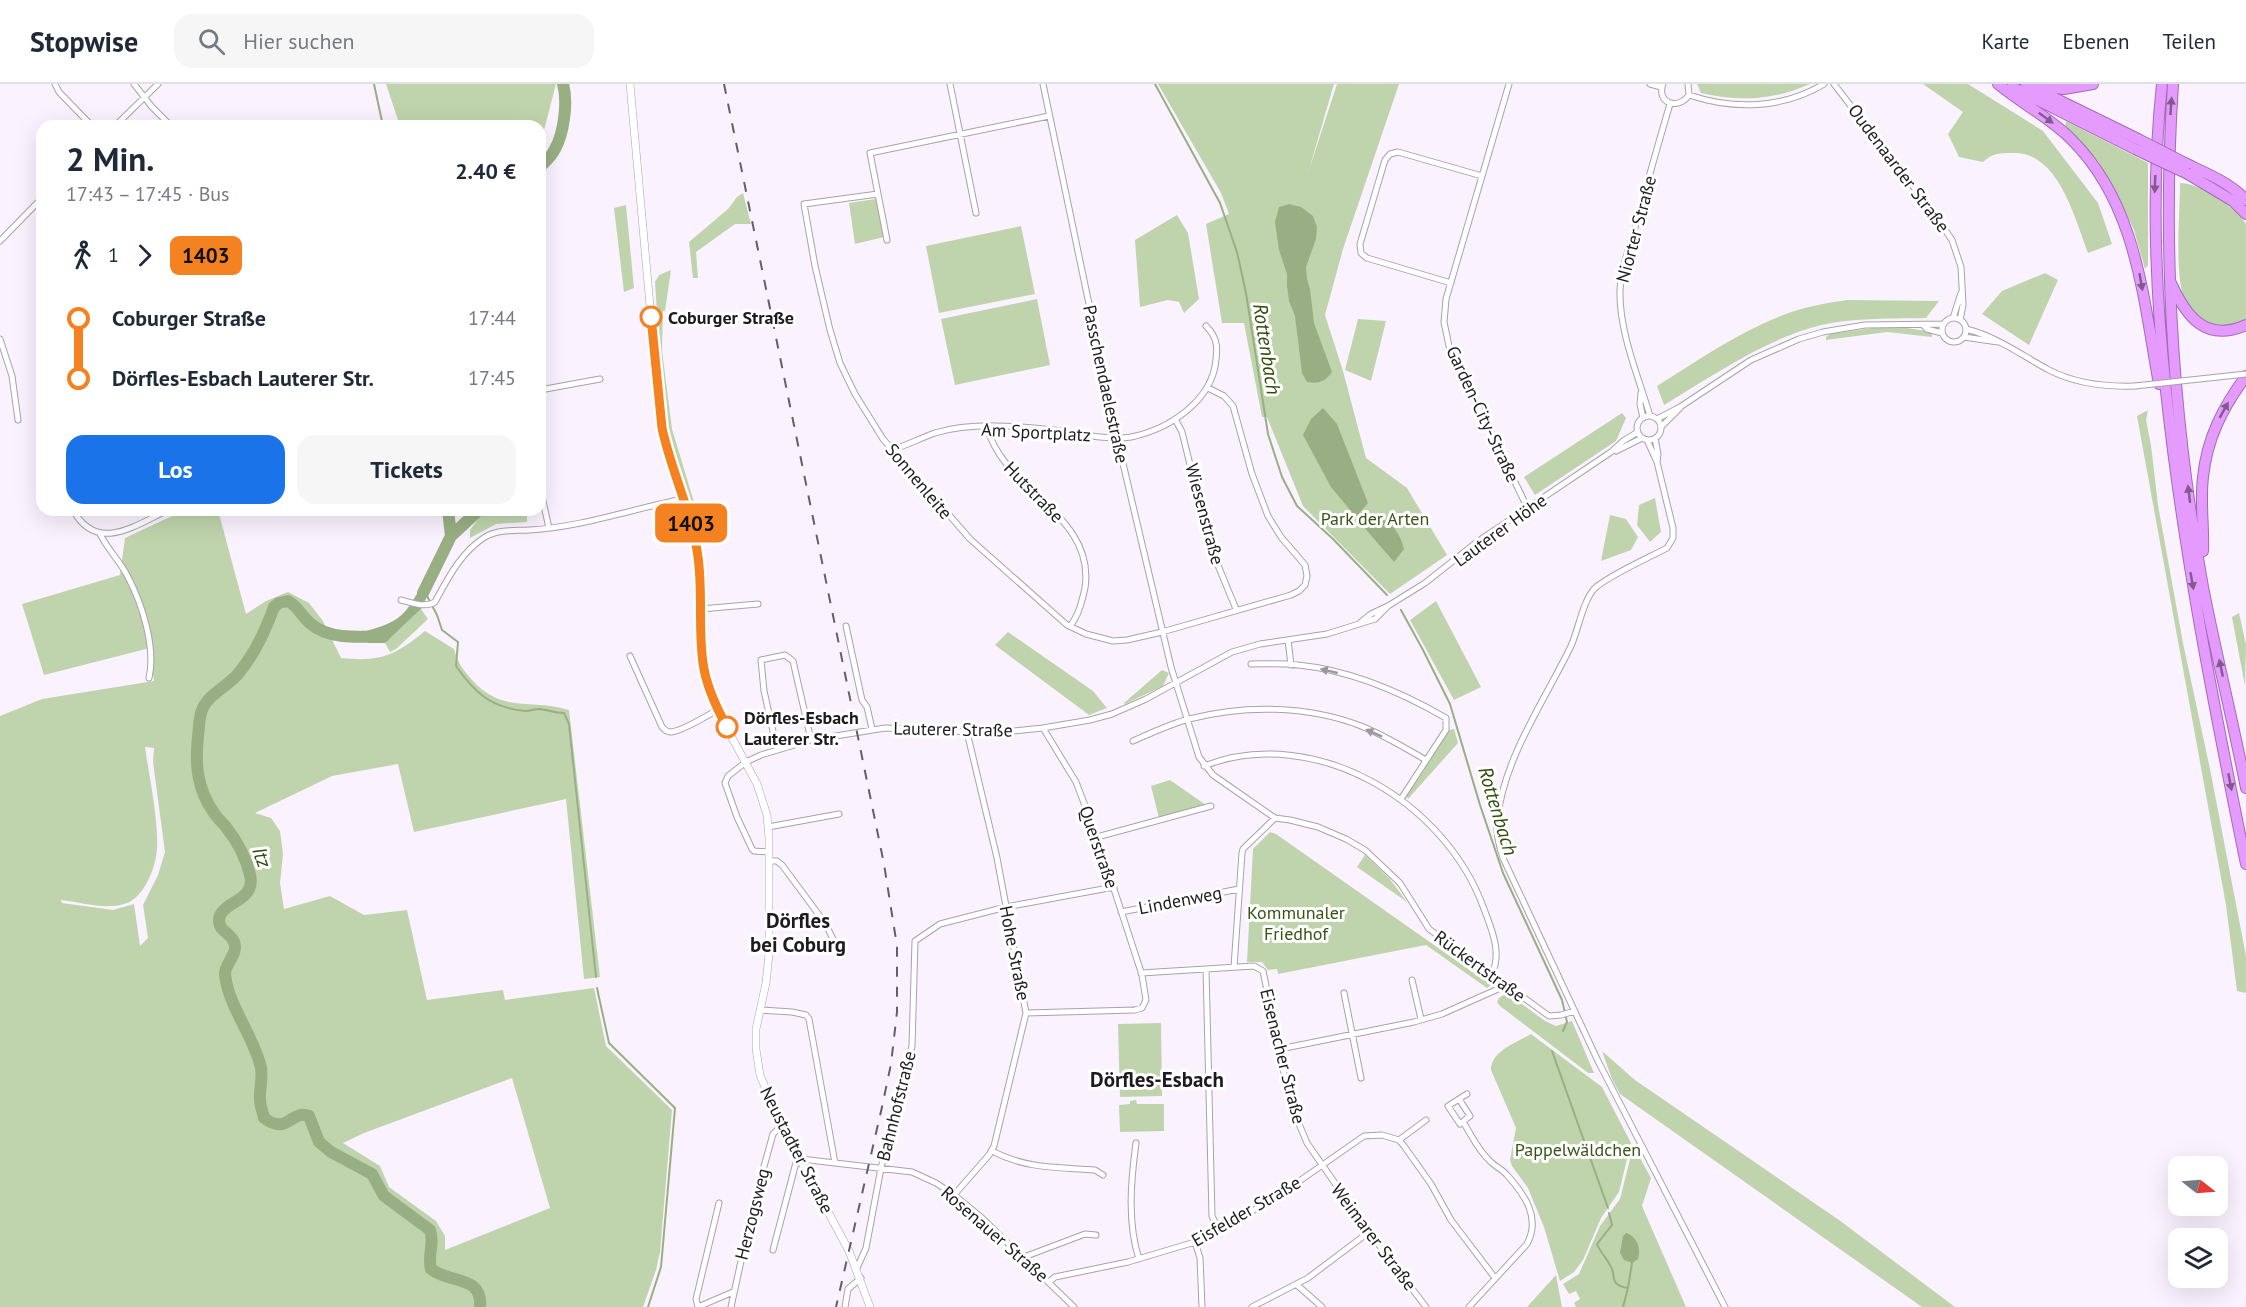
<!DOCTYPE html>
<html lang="de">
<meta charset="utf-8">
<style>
:root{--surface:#fff;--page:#f6f6f7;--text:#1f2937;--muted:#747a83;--line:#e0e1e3;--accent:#1a73e8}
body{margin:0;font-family:"PT Sans",sans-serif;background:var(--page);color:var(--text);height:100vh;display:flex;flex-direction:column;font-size:22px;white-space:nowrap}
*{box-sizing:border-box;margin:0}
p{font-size:20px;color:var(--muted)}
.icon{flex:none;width:33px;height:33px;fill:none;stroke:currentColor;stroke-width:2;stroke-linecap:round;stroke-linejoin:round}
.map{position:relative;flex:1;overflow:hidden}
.details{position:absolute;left:36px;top:36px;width:510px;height:396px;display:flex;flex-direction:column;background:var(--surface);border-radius:18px;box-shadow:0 6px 24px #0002}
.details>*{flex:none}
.badge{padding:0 12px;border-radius:9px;font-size:21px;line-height:39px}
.needle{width:39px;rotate:107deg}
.controls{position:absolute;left:2168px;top:1072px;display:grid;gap:12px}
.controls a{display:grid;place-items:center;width:60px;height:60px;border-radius:12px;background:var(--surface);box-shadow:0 6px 24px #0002;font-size:30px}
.map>.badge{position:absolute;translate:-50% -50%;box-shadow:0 0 0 3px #fff}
.legs{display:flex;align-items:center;gap:9px;height:66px;padding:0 30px;font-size:20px}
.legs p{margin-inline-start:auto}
.headline{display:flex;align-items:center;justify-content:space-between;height:102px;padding:0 30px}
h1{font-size:33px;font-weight:700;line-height:45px}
.action{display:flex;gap:12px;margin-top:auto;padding:12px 30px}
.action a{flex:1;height:69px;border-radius:18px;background:var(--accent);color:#fff;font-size:24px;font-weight:700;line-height:69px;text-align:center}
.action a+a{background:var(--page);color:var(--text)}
ul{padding:0 30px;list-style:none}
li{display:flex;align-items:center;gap:21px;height:60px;font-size:22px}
li i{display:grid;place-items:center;width:9px;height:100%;margin:0 8px;background:currentColor}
li i::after{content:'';width:15px;height:15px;margin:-8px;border:4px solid;border-radius:50%;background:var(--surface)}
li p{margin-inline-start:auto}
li:first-child i{background:linear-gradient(#0000 50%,currentColor 0)}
li:last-child i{background:linear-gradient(currentColor 50%,#0000 0)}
header{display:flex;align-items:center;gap:36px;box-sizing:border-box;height:84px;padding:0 30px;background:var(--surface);border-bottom:2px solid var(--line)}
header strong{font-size:28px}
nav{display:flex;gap:33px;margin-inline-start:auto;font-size:21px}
.search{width:420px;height:54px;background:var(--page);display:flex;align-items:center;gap:15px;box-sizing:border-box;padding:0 21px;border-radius:18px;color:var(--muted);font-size:22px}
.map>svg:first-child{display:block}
.green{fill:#bfd4ad;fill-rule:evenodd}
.water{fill:#98af83}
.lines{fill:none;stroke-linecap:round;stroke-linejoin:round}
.stream{stroke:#98af83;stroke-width:2}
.river{stroke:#98af83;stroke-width:12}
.minor-casing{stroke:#aaa1ad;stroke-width:7}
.tertiary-casing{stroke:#aaa1ad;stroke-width:8}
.motorway-casing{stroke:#9f6eb0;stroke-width:12}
.minor{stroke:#fff;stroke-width:5}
.tertiary{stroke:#fff;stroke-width:7}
.motorway{stroke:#e59afe;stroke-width:10}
.rail{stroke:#645f66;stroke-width:2;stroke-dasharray:10 10;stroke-linecap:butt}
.minor-bridge-casing{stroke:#aaa1ad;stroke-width:7;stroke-linecap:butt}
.motorway-bridge-casing{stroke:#9f6eb0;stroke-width:12;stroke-linecap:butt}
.minor-bridge{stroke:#fff;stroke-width:5}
.motorway-bridge{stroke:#e59afe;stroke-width:10}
.oneway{fill:#825a8e}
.oneway2{fill:#9a989a}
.line-1-casing{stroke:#fff;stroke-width:14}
.line-1{stroke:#f58220;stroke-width:9}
.stop-1-dot{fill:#fff;stroke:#f58220;stroke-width:3}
.labels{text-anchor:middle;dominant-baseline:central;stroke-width:6;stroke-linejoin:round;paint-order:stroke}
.street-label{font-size:18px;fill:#1e1b1f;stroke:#fff}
.stop-label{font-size:18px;font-weight:bold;fill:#1e1b1f;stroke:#fff;text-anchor:start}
.park-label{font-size:18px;fill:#365313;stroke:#fff}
.water-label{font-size:20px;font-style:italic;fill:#304c0a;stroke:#fff}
.quarter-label{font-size:21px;font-weight:bold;fill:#1e1b1f;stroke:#fff}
</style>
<header>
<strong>Stopwise</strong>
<div class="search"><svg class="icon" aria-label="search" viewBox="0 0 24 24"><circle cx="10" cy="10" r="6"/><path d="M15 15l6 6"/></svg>Hier suchen</div>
<nav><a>Karte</a><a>Ebenen</a><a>Teilen</a></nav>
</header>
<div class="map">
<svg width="2246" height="1223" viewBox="0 0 2246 1223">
<rect width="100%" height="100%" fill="#fbf2ff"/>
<path class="green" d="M386,0H556L540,62V42H400Z
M1158,0H1334L1308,89L1337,0H1399L1343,165L1325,231L1343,287L1366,374L1407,404L1447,471L1390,510L1303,422L1267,333H1262L1244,239H1222L1206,140L1229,130L1221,109Z
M1697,0H1810C1774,16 1739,18 1701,9Z
M1923,0H1968L2043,47L2098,119L2112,160L2088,169C2075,135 2058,66 2012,69C1999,69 1993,69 1983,78L1959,73L1948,50L1963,28Z
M2066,37L2148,79V181L2145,185L2134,146L2117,110L2098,77L2065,43Z
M2180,99C2200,99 2236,123 2246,140V235C2236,243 2225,246 2212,241C2202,237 2189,229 2185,218C2174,190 2180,131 2180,99Z
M743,109L751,140H735L696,168L698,194H693L689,158L728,125L737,113Z
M876,115L884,153L855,160L849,119Z
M626,121L634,204L624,208L614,124Z
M1177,131L1188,149L1199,215L1184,229L1179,218L1168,216L1140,223L1135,156Z
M1021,142L1035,210L939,229L926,162Z
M671,186L665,227H663L662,266L672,345L697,428L700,429L696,436L683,399L668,347L662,306L655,198L659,191Z
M2045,189L2058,196L2029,261L1982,230L2002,207Z
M1037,215L1050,281L955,301L941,235Z
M1847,216L1939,217L1926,234C1887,235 1845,233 1807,245C1757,261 1709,294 1664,321L1657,302C1697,277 1738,248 1783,231C1803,223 1826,219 1847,216Z
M1358,235L1386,237L1371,297L1345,286Z
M1880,243H1900L1932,248V253L1887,248L1826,256V253L1830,250Z
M2148,326L2146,336L2151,361L2158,421L2183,559L2210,685L2246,872V909L2237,907L2226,821L2137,332Z
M1622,329L1626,334L1616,357L1535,411L1524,393Z
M1655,414L1661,448L1650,458L1637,441L1639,421Z
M185,426H218L246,530L266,517L288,508L309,519L323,537L341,574C381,578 394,572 425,547L454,565C458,579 463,586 473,597C504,630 531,614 569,626L600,893L584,895L566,715L414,748L398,680L332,692L255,729L271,734L280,747L283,770L280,799L284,825L330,812L364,831L407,826L427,916L503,906L505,916L594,904L606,962L672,1026L660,1168L656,1186L643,1223H0V632L42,615L154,597L150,564L44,591L22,520L120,491L125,454ZM145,663L154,664L153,678L165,768L158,791L143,821L148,854L140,862L134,820L113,826L62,819L61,816C80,818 104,826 124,820C142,816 153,789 156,773C161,746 149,692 145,663ZM512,994L550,1124L445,1166V1152L436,1137L389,1103L380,1082L343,1059L364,1049Z
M485,426H527V438L496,440L470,454V446Z
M1610,431L1626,435L1638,453L1631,466L1601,477Z
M1436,517L1481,603L1454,616L1410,536Z
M421,525L428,535L396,565L390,568L385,559Z
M2239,529L2246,561L2245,602L2232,533Z
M1008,548L1093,607L1107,624L1089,631L995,561Z
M1162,586L1169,589L1163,602L1125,620L1124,619Z
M1454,645L1458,659L1408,715L1406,712L1408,709L1449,646Z
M1170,696L1206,721L1159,734L1151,702Z
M1270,748L1276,750L1491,901L1487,904L1426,861L1278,890L1277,885L1268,886L1262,878H1247L1253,765Z
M1365,771L1389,794L1407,818L1357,783Z
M1505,910L1510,911L1545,937L1556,942L1572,937L1594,989H1588L1500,922L1497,918L1499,914Z
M1161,939L1162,1012L1120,1013L1118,940Z
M1531,950L1602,1003L1631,1059L1619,1108L1601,1134L1583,1176L1574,1188L1560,1197L1544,1143L1528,1104L1512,1082L1510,1076L1516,1044L1491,986C1491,967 1516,959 1531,950Z
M1602,967L1635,996L1839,1136L1955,1223H1922L1620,1010L1612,995Z
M1136,1016L1137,1020H1164V1047L1120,1048L1119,1021L1130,1020V1017Z
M1635,1065L1651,1094L1642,1122L1686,1223H1576L1574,1219L1580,1215L1576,1207L1569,1210L1563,1200L1579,1190L1600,1142L1620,1115L1632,1067Z
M1556,1191L1562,1223H1527Z"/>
<path class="water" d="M1289,120L1301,123L1313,132L1317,143L1316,155L1306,183L1307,195L1310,205L1314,239L1332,288C1325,298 1319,300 1307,298L1302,289L1295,232L1289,217L1287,202V190L1279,166L1275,138L1279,123Z
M1323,324L1337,340L1368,419L1356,433L1331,403L1303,351L1311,335Z
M1370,429C1389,436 1399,445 1404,465L1394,478L1363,442Z
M427,492L433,500L421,525L385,559H368L366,547C406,537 408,525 427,492Z
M1626,1149C1638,1153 1641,1165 1638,1175L1632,1179L1624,1176L1620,1169L1623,1152Z"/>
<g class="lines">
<path class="stream" d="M374,0L383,42
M1155,0L1220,119L1237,168L1246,209L1268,350L1282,393L1297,422L1333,455L1387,511
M426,510L437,531L442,546L458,558L456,582C475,609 491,624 526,627C530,627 535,625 540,625C548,626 555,629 564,629L569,640L596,893
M1401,526L1423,566L1450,620L1480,721L1503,789L1562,916L1567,938L1563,947
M597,904L609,959L675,1024L661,1183L648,1223
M1552,967L1608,1124
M1609,1129L1612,1141L1597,1160C1600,1168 1606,1173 1610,1181C1617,1191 1608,1201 1628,1204L1623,1223
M1628,1204L1632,1179"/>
<path class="river" d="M540,83C546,77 552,72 555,65C564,49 568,17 563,0
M451,452L479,426
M423,509L451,452L448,426
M384,552C361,553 329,556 311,540C302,533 298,522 288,517L279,519L274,523C265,548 255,570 238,590C226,604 206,611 201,629C199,636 199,644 198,652C195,681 197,705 214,729C217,734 222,738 226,743C237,757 246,774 250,791C257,818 220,817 219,836C219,848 231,849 234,858C239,871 224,879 225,891C229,924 254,952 261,984C263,995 259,1006 260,1016C260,1022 263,1028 264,1034C289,1052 290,1025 309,1032L319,1058L331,1068L372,1090L384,1112L430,1146C435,1160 427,1171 431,1185C450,1200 483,1191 480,1223"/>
<g class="minor-casing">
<path id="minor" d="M55,0L59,8L92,42
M134,0L152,23L171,42
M950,0L976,129
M1043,0L1117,354L1171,583L1199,673L1213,691L1275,734L1290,736L1318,743L1346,755L1365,766L1400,799L1429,845L1549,932L1561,931L1575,927
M1509,0L1446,215L1444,238L1449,262L1528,425
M1650,0L1661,3
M1663,0C1656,19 1678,27 1689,11L1688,0
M1834,0L1935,131L1952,156L1961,183L1963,221L1960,236
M1689,11C1734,26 1782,25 1824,0
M115,42L158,0
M328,42L332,40L336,42
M878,110L804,120L815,182L830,246L840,279L855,310L883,355L970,455L1067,541L1086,550L1113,557L1127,556L1162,548L1291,511L1299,507L1305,501L1307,492L1305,481L1281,453L1268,432L1252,390L1233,322L1224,312L1208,304
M887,156L870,69L1049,32
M0,157L42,114
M1451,199L1367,174L1361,169L1360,160L1385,76L1390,70L1398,68L1482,92
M1942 246a12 12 0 1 1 24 0a12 12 0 1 1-24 0Z
M1953,234L1961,209
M1923,241L1927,245L1942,249
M1966,245C1998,253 2021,271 2049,286C2076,300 2105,303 2135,302
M1964,253L1998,258
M0,255L12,292L18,336
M540,306L600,295
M1641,309L1640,320L1643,334
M42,332V342
M1650,332C1639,294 1619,248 1620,207C1621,184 1630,161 1636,140C1647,100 1658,60 1670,20
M1637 344a12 12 0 1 1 24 0a12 12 0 1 1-24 0Z
M1175,335L1182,348L1210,462L1236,525
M1657,335L1680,323L1751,276L1799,255L1823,248L1865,241L1943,240
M987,343C1003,407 1096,430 1085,504C1082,517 1079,531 1070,542
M1661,343L1680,324
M1655,354L1658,370L1657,378
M1647,356L1657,378L1673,444V454L1667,464C1648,474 1610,491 1595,504C1583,516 1578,547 1571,562C1544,618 1503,675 1497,738C1496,750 1499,762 1503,774L1598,977L1725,1223
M892,366C907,361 921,354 935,349C971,338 1017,342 1054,346C1077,349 1109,357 1131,353C1170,345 1213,316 1216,275C1218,261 1216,252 1206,242
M1616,367L1642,354
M540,404L549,444
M73,426C97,470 136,441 168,426
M100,450C108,466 120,477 128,493C142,520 156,563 149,594
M401,516C412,519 425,524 435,518C448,494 461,468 485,453C498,445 515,447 530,446C582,443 632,425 683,415
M701,525L758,520
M1361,538L1371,530L1388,522L1425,499L1477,458L1611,368L1623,357L1638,348
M846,542L862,616L867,623L872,645
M1288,556L1291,581
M630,572L662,643C665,646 666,648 671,648C682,647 707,632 717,626
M1251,580C1267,580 1283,579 1298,581C1350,586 1401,608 1446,634V646L1401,715
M1133,657C1151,649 1170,640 1189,635C1244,621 1307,621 1361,642C1384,651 1405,664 1426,676
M777,665L764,607L761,576L785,571L793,577L811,656
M1204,682C1315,639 1446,718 1484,825C1492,846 1502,869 1492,890
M768,743L839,730
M1097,753L1211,722
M769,768L754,767L752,765L737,733L725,699L728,692L746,678L761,671L811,656L885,644L994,649L1043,644L1090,636L1112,630L1146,615L1232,568L1260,560L1327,550L1375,535L1388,522
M769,777H777L782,781L825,839L835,859
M1121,828L1239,805
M1234,883L1242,769L1243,765L1275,734
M1206,885L1212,1132L1218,1145
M1141,889L1254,882L1263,887L1286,999L1294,1028L1307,1059L1369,1148L1426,1223
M1412,896L1421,935
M1344,909L1361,994
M760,926L792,928L806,931L809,935L835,1079
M1026,929L1135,926L1142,924L1146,916L1142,891L1097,753L1076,698L1043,644
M1280,965L1414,938L1442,930L1507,901
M1459,1015L1470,1032L1460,1040L1448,1022L1467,1010
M1463,1038C1471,1050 1478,1066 1489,1076C1494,1082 1502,1085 1507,1091C1525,1111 1541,1134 1527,1160L1469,1223
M1399,1056L1426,1036
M1136,1059C1131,1096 1127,1138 1139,1175
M992,1067C1026,1085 1058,1083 1095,1086L1103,1091
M801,1075L912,1088L936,1099L954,1111L982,1134L1074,1223
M954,1111L989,1071L994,1062L1026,929L997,774L967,648
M1195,1158L1200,1174L1202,1223
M773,1166L798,1071
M1024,1173L1085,1150L1096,1151
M857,1184L866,1164L881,1084L912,962L915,857L940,840L1006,823L1114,803
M1049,1198L1055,1193L1128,1178L1195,1158L1254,1126L1298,1098L1364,1052L1382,1051L1399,1056L1404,1062L1431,1100L1451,1136L1495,1194
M1297,1201L1322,1223
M698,1223L696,1215L719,1119
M698,1223L733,1208
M731,1223L753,1122L773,1050L782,1041
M845,1223L848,1205L861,1194
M1252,1223L1308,1194L1369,1148"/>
</g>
<g class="tertiary-casing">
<path id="tertiary" d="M630,0L661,344L693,445L698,472L703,581L715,622L757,700L767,731L769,754V870L766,899L756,945V965L760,991L779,1036L849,1167L870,1223"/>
</g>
<g class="motorway-casing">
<path id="motorway" d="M1998,0C2022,20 2049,33 2071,55C2137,120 2143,214 2159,300
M2026,0L2138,55
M2162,0C2151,102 2155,205 2166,307C2183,466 2214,623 2246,780
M2173,0C2162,169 2173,337 2203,503C2216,570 2233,637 2246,704
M2037,2L2064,5L2093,0
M2012,3L2135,65
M2187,80C2208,90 2230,99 2246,116
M2188,90L2233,117L2246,130
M2171,199C2186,232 2205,259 2246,241
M2203,467C2204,442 2200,417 2203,393C2207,354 2223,323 2246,292"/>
</g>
<use href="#minor" class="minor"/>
<use href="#tertiary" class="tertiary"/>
<use href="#motorway" class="motorway"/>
<path class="rail" d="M724,0L884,780L897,862V928L891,980L882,1023L836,1223"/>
<g class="minor-bridge-casing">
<path id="minor-bridge" d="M2135,302L2246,290"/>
</g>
<g class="motorway-bridge-casing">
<path id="motorway-bridge" d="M2138,55L2187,80
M2135,65L2188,90"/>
</g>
<use href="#minor-bridge" class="minor-bridge"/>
<use href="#motorway-bridge" class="motorway-bridge"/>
</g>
<defs><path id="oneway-solid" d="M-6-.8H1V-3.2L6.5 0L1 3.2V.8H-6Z" transform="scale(1.5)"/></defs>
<g class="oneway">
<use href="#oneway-solid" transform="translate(2171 22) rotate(-86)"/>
<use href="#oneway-solid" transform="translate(2046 34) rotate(36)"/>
<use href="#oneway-solid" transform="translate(2155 100) rotate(92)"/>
<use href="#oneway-solid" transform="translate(2141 198) rotate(80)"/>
<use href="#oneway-solid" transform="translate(2224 326) rotate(-61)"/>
<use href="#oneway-solid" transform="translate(2189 410) rotate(-97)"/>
<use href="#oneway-solid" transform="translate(2192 497) rotate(80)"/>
<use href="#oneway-solid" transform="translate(2221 584) rotate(-102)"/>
<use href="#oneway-solid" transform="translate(2230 698) rotate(79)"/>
</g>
<g class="oneway2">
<use href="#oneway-solid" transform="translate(1329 587) rotate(-167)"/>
<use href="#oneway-solid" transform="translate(1374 649) rotate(-156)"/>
</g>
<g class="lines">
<g class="line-1-casing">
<path id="line-1" d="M651,233L662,344C671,387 692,428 698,473C703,508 698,544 703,579C706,602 716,623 727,643"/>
</g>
<use href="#line-1" class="line-1"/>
</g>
<g class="stop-1-dot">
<circle cx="651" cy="233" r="10"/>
<circle cx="727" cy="643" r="10"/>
</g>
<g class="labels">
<g class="street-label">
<text transform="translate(1899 84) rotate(53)">Oudenaarder Straße</text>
<text transform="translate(1636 145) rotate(-75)">Niorter Straße</text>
<text transform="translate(1106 300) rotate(78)">Passchendaelestraße</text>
<text transform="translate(1483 330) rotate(65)">Garden-City-Straße</text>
<text transform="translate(1036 348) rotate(3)">Am Sportplatz</text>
<text transform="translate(919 397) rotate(50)">Sonnenleite</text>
<text transform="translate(1034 408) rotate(46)">Hutstraße</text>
<text transform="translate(1205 430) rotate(75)">Wiesenstraße</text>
<text transform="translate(1500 446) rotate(-36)">Lauterer Höhe</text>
<text transform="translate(953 645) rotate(1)">Lauterer Straße</text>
<text transform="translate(1099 763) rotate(71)">Querstraße</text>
<text transform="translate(1180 816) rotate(-11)">Lindenweg</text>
<text transform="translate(1015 869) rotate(79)">Hohe Straße</text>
<text transform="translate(1480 882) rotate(36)">Rückertstraße</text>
<text transform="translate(1283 972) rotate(76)">Eisenacher Straße</text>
<text transform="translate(896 1022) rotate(-76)">Bahnhofstraße</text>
<text transform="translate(797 1066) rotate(63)">Neustadter Straße</text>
<text transform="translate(1246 1127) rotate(-30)">Eisfelder Straße</text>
<text transform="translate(752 1130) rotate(-76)">Herzogsweg</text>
<text transform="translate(995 1150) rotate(41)">Rosenauer Straße</text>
<text transform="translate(1374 1153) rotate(53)">Weimarer Straße</text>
</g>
<g class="stop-label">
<text x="668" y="233">Coburger Straße</text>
<text x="744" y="633">Dörfles-Esbach<tspan x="744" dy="21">Lauterer Str.</tspan></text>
</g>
<g class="park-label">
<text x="1375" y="434">Park der Arten</text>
<text x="1296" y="828">Kommunaler<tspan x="1296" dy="21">Friedhof</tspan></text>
<text x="1578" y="1065">Pappelwäldchen</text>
</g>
<g class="water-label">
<text transform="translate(1267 265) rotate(81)">Rottenbach</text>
<text transform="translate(1498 727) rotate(73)">Rottenbach</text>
<text transform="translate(262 773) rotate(71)">Itz</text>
</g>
<g class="quarter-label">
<text x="798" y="836">Dörfles<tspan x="798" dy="24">bei Coburg</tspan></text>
<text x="1157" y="995">Dörfles-Esbach</text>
</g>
</g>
</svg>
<div class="controls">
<a><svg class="needle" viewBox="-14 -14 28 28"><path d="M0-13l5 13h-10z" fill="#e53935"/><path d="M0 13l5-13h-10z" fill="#747a83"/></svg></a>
<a><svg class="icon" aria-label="layers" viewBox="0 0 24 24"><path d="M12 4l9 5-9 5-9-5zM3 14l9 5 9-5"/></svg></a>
</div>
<b class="badge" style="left:691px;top:439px;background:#f58220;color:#111">1403</b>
<section class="details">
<div class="headline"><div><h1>2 Min.</h1><p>17:43 – 17:45 · Bus</p></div><b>2.40 €</b></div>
<div class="legs"><svg class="icon" aria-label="walk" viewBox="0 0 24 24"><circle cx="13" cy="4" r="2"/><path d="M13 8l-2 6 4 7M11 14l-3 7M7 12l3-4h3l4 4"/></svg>1<svg class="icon" aria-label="forward" viewBox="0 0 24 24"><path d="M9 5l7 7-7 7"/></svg><b class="badge" style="background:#f58220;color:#111">1403</b></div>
<ul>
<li><i style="color:#f58220"></i><b>Coburger Straße</b><p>17:44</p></li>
<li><i style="color:#f58220"></i><b>Dörfles-Esbach Lauterer Str.</b><p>17:45</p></li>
</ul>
<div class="action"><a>Los</a><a>Tickets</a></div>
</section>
</div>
